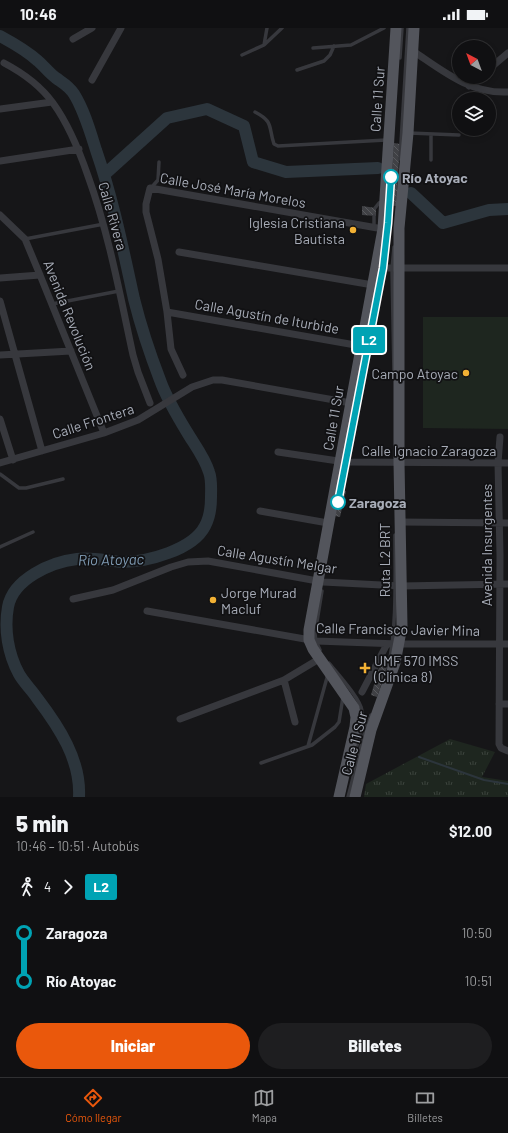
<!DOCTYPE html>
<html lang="es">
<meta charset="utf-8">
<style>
:root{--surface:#101012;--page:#1e1e20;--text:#f1f3f6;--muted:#9c9d9f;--line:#303032;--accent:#ea580c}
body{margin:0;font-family:Barlow,sans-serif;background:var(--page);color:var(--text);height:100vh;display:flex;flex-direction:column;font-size:15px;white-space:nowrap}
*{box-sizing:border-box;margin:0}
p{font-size:13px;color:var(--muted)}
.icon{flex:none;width:22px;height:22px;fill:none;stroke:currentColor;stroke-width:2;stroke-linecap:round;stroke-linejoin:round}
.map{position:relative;height:769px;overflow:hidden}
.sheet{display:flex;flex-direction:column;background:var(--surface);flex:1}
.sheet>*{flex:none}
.badge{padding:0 8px;border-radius:3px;font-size:14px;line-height:26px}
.needle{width:26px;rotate:319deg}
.buttons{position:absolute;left:452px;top:12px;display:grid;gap:8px}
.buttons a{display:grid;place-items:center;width:44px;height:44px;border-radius:50%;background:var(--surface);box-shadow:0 2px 6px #0003,0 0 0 1px var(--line);font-size:20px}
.map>.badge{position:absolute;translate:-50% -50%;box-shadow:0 0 0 2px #fff}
.legs{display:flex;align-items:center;gap:6px;height:44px;padding:0 16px;font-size:13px}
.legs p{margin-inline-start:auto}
.overview{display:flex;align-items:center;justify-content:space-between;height:68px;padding:0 16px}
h1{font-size:22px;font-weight:800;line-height:30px}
.primary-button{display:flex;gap:8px;margin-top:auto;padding:8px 16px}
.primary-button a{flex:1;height:46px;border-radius:24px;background:var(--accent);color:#fff;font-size:16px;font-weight:800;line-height:46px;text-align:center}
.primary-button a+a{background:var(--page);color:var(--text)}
ul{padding:0 16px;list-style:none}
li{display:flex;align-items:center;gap:14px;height:48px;font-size:15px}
li i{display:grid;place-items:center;width:6px;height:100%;margin:0 5px;background:currentColor}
li i::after{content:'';width:10px;height:10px;margin:-5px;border:3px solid;border-radius:50%;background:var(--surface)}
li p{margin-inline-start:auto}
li:first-child i{background:linear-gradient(#0000 50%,currentColor 0)}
li:last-child i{background:linear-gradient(currentColor 50%,#0000 0)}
.status{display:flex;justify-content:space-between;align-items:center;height:28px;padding:0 20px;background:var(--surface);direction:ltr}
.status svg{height:11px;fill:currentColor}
.dock{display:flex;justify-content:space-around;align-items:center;height:56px;border-top:1px solid var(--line);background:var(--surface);font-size:11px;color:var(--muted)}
.dock a{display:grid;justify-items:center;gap:2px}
.dock .active{color:var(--accent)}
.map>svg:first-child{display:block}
.grass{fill:url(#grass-tufts)}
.pitch{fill:#1e261f}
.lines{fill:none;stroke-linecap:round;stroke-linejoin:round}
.stream{stroke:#2c353c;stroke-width:2}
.river{stroke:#2c353c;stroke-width:12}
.building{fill:url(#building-back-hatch)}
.lane{stroke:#37383d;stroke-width:3.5}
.street{stroke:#37383d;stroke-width:7}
.primary{stroke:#53555c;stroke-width:11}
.line-1-casing{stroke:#fff;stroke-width:9}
.line-1{stroke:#00a3b4;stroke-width:6}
.stop-1-dot{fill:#fff;stroke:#00a3b4;stroke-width:2}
.poi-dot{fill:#f2b134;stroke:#111113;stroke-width:1.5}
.labels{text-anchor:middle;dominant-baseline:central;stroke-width:3.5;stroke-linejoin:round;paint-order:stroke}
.street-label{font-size:14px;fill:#a8adb8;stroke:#111113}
.stop-label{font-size:14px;font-weight:bold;fill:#a8adb8;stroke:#111113;text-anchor:start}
.poi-label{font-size:14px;fill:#a8adb8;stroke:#111113;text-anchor:end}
.water-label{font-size:15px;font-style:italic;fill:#7f9bb3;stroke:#111113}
</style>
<div class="status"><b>10:46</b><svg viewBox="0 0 49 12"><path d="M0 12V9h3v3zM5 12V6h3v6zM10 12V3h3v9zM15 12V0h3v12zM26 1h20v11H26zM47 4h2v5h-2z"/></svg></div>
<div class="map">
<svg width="508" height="769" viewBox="0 0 508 769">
<defs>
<pattern id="grass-tufts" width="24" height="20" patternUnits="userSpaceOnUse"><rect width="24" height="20" fill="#1e261f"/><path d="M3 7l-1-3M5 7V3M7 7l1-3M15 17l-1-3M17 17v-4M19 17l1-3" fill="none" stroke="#3c433d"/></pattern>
<pattern id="building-back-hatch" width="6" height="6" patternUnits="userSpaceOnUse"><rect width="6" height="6" fill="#404145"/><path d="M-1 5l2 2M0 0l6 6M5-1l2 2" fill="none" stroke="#595a5e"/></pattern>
</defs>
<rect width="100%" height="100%" fill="#161618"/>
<path class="grass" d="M450,711L495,724L482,749L508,753V769H364L366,756Z"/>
<path class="pitch" d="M423,289H508V401L423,400Z"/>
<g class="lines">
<path class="stream" d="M419,729L484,752L508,756"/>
<path class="river" d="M0,8C13,15 27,23 38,33C44,38 49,45 56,50C63,55 69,58 74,66C84,82 90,103 96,122C113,171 123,221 134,271C141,299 150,326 160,352C167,372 179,391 190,409C197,420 205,431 209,444C212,452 211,461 211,469C211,479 210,489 205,498C193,522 147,534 122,534C107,533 92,529 77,531C51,534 13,551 8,579C4,601 8,626 19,646C24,655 32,662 37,670C59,699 81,732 79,769
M105,146L167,90L207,81L244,98L253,134L286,144L378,140
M411,165L443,195L489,182L508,181"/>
</g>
<path class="building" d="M394,115L400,116L396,178L390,177Z
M362,178L376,180V188L362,187Z
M341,462L346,463L340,489L335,488Z
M380,636L387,639L377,669L371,667Z"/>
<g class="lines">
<path class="lane" d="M264,17L267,0
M313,20L351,17L384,0
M242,27L264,17L282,0
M400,30L402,0
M297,42L324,33L330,27L334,18
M255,84C274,94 268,98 274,116L278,118L386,112
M409,105L459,107
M400,131L408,0
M431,132V107
M151,160L158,152L159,134
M375,180L379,175L382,174
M374,188V199
M25,211L104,196
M52,276L119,263
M394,347L392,241L394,219
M351,402L383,240L385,217
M0,446L19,460H26L63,451
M0,519L33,504
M320,622L316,613L315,606L322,563
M329,635C337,645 361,671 362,683C364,698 357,715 354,729
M388,640C397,600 395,549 395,507
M308,718L328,646
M261,735L312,717L335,699L339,694L343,669
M348,769L366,699L371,687"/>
<path class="street" d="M73,11L92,0
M413,23C443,43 470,66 508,64
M4,35C23,45 40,57 53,75C69,97 79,122 88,148C109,206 120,267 133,327L138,344L150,375
M489,41L508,25
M92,52L121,0
M469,58L479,49
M0,81L52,74
M0,133L79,121
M0,187L25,211L40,247L104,405
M179,224L373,257
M376,240H508
M0,250L40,247
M0,273L42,423
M167,284L361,318
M0,327L71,323
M183,347L171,321L167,284L158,231L146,184V176L150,160L383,201
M0,391L13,432
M500,409L498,435L500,527L499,716L501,720L508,723
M278,424L345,434L508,435
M0,435L104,405L138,392L192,359L213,352H222L351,375
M260,483L328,495
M400,494L508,495
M73,571L113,562L171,539L188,534L208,533L323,554L401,558L508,556
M147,583L316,613L399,616H508
M284,652L295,694
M362,664L387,616
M499,676H508
M180,691L284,652L319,631"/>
<path class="primary" d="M339,769L355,699L356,689L354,680L313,621L309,612V602L383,201L396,0
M355,769L371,702L395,635L402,598L399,434V200L408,105L414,0"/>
</g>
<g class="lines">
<g class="line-1-casing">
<path id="line-1" d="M338,474L383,240L388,195L391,149"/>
</g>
<use href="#line-1" class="line-1"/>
</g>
<g class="stop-1-dot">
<circle cx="391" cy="149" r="7"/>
<circle cx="338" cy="474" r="7"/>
</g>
<g class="poi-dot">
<circle cx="353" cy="202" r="4"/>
<circle cx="466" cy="345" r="4"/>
<circle cx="213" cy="572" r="4"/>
<path d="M363 634h4v4h4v4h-4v4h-4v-4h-4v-4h4z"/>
</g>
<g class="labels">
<g class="street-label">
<text transform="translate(377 71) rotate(-86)">Calle 11 Sur</text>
<text transform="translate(233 162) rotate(10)">Calle José María Morelos</text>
<text transform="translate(113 188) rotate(74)">Calle Rivera</text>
<text transform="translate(70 287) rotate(68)">Avenida Revolución</text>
<text transform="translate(267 288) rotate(10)">Calle Agustín de Iturbide</text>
<text transform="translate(333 390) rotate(-80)">Calle 11 Sur</text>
<text transform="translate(93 393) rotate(-18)">Calle Frontera</text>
<text x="429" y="422">Calle Ignacio Zaragoza</text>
<text transform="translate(486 517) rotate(-90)">Avenida Insurgentes</text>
<text transform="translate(277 531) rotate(9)">Calle Agustín Melgar</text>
<text transform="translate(384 532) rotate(-90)">Ruta L2 BRT</text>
<text transform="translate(398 601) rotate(1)">Calle Francisco Javier Mina</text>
<text transform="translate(354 715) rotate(-75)">Calle 11 Sur</text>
</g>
<g class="stop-label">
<text x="402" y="149">Río Atoyac</text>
<text x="349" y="474">Zaragoza</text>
</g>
<g class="poi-label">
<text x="345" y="194">Iglesia Cristiana<tspan x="345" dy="16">Bautista</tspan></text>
<text x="458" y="345">Campo Atoyac</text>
<text x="221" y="564" text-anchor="start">Jorge Murad<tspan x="221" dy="16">Macluf</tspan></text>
<text x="374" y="632" text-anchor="start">UMF 570 IMSS<tspan x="374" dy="16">(Clínica 8)</tspan></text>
</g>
<g class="water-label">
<text transform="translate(111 531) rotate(-1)">Río Atoyac</text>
</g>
</g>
</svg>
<div class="buttons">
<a><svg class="needle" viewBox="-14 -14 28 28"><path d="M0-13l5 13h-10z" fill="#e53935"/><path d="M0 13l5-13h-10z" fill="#9c9d9f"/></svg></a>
<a><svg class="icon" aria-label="layers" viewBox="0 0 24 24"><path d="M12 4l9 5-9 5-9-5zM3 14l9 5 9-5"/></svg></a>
</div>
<b class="badge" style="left:369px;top:312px;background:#00a3b4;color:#fff">L2</b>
</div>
<section class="sheet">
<div class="overview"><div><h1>5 min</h1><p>10:46 – 10:51 · Autobús</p></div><b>$12.00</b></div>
<div class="legs"><svg class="icon" aria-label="walk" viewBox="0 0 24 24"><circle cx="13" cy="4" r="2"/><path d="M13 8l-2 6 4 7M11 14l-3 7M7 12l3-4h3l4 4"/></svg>4<svg class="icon" aria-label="forward" viewBox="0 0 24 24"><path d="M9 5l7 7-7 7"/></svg><b class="badge" style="background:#00a3b4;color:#fff">L2</b></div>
<ul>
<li><i style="color:#00a3b4"></i><b>Zaragoza</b><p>10:50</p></li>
<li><i style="color:#00a3b4"></i><b>Río Atoyac</b><p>10:51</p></li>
</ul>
<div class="primary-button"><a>Iniciar</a><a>Billetes</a></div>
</section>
<nav class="dock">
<a class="active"><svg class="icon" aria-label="directions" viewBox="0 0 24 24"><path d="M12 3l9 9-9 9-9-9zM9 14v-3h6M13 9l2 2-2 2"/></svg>Cómo llegar</a>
<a><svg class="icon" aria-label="map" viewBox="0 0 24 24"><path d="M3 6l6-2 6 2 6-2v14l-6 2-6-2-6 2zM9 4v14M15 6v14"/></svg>Mapa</a>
<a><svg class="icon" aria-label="tickets" viewBox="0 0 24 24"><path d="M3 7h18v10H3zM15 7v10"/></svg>Billetes</a>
</nav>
